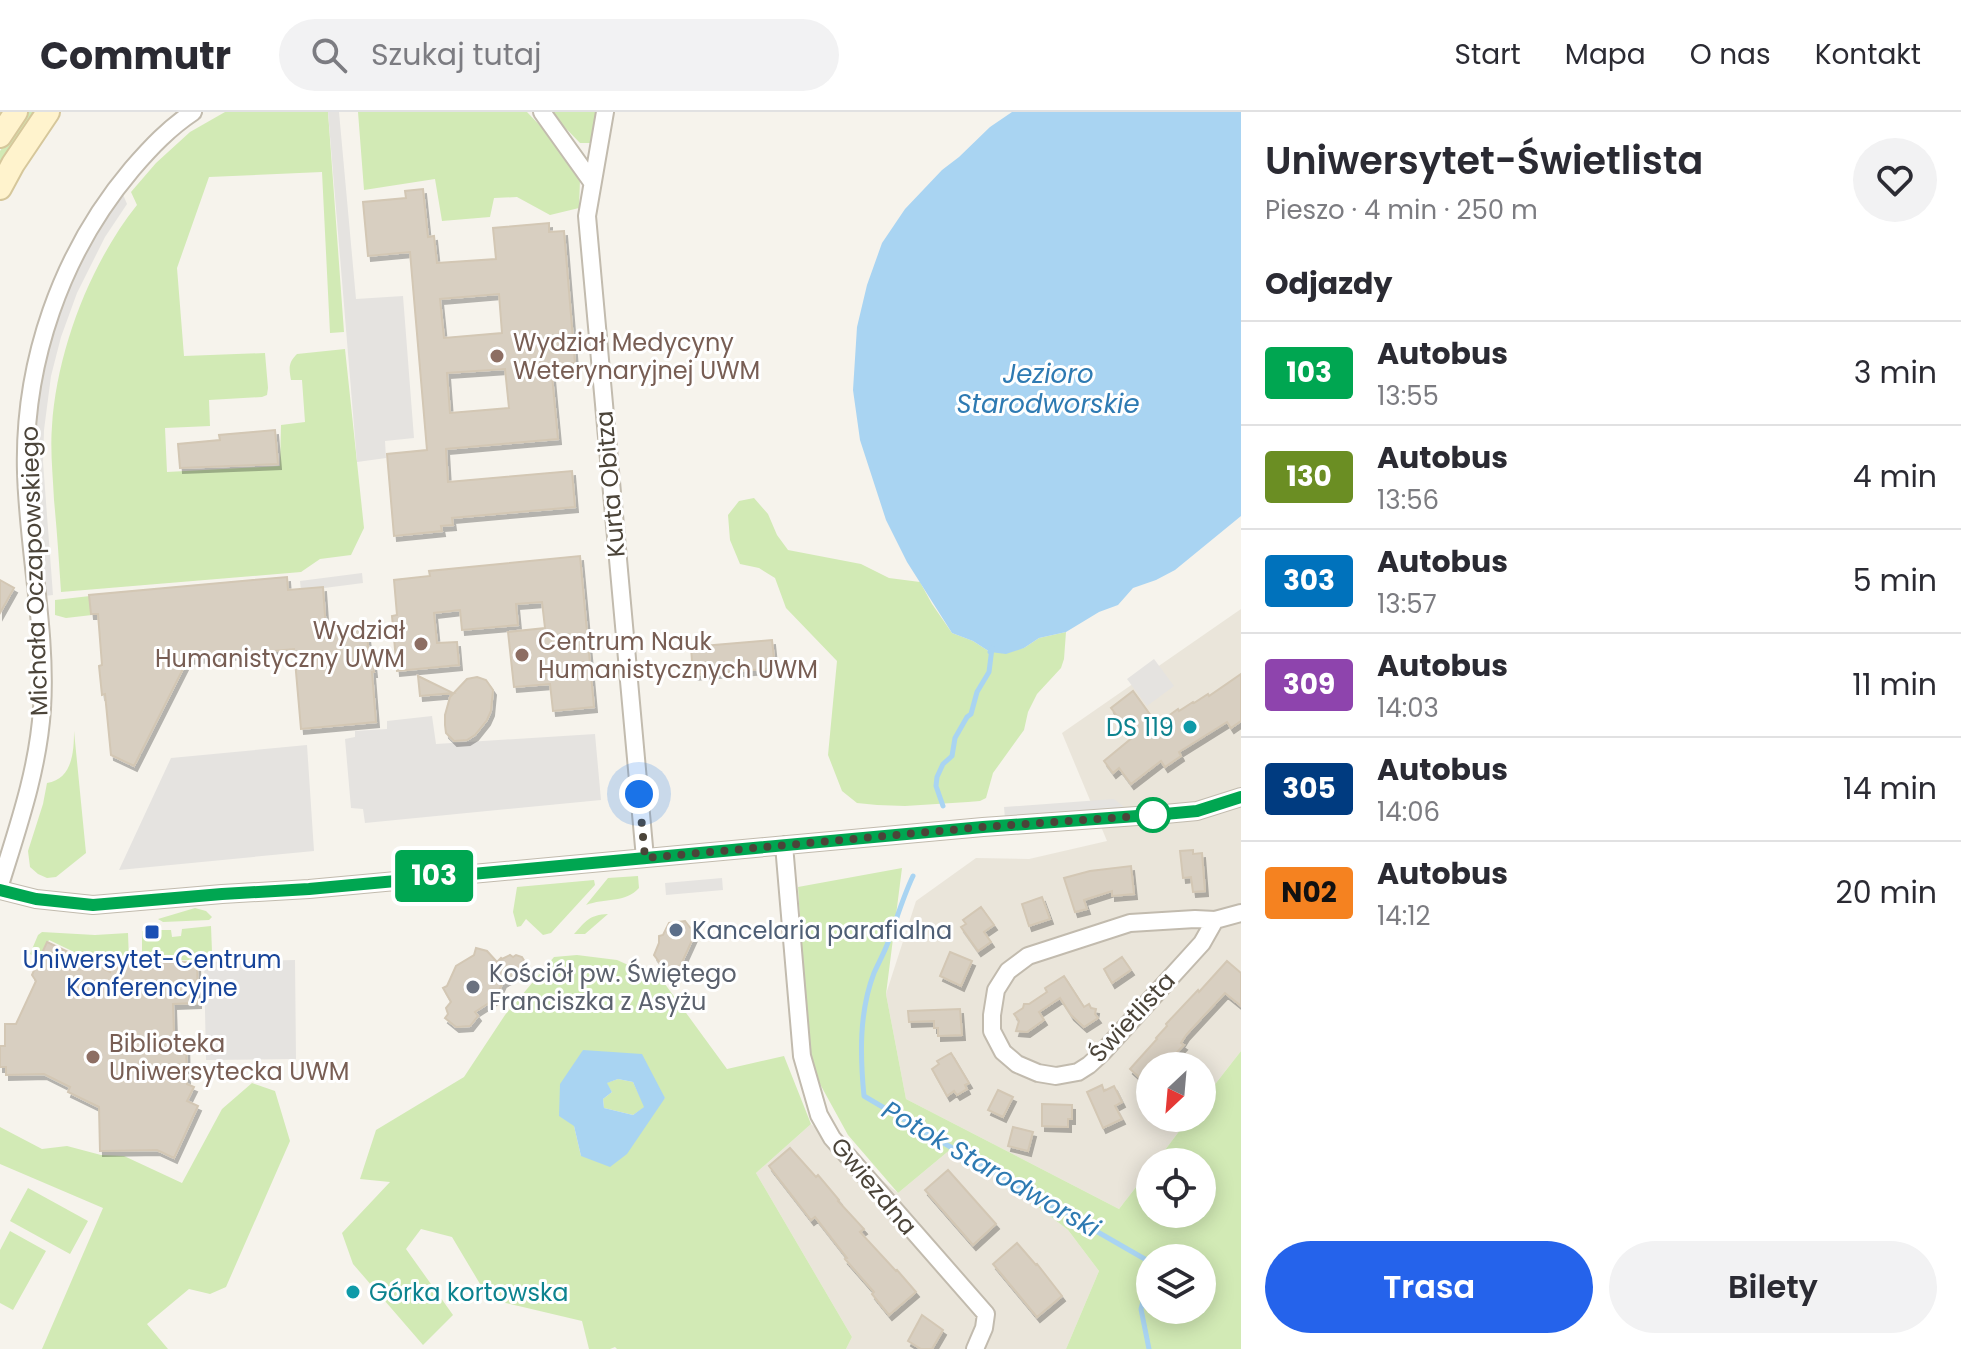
<!DOCTYPE html>
<html lang="pl">
<meta charset="utf-8">
<style>
:root{--surface:#fff;--page:#f2f2f3;--text:#2b2b33;--muted:#7c7c81;--line:#e1e1e2;--accent:#2563eb}
body{margin:0;font-family:Poppins,sans-serif;background:var(--page);color:var(--text);height:100vh;display:flex;flex-direction:column;font-size:30px;white-space:nowrap}
*{box-sizing:border-box;margin:0}
p{font-size:26px;color:var(--muted)}
.icon{flex:none;width:44px;height:44px;fill:none;stroke:currentColor;stroke-width:2;stroke-linecap:round;stroke-linejoin:round}
.map{position:relative;flex:1;overflow:hidden}
.sheet{display:flex;flex-direction:column;background:var(--surface);width:720px}
.sheet>*{flex:none}
.badge{padding:0 16px;border-radius:6px;font-size:28px;line-height:52px}
.needle{width:52px;rotate:206deg}
.tools{position:absolute;left:1136px;top:940px;display:grid;gap:16px}
.tools a{display:grid;place-items:center;width:80px;height:80px;border-radius:50%;background:var(--surface);box-shadow:0 4px 20px #0003;font-size:40px}
.you{position:absolute;width:40px;height:40px;margin:-20px;border:6px solid #fff;border-radius:50%;background:#1a73e8;box-shadow:0 0 0 12px #1a73e833}
.map>.badge{position:absolute;translate:-50% -50%;box-shadow:0 0 0 4px #fff}
h2{padding:0 24px;font-size:30px;line-height:72px}
.round{display:grid;place-items:center;flex:none;width:84px;height:84px;border-radius:42px;background:var(--page)}
.headline{display:flex;align-items:center;justify-content:space-between;height:136px;padding:0 24px}
h1{font-size:38px;font-weight:600;line-height:60px}
.cta{display:flex;gap:16px;margin-top:auto;padding:16px 24px}
.cta a{flex:1;height:92px;border-radius:48px;background:var(--accent);color:#fff;font-size:32px;font-weight:600;line-height:92px;text-align:center}
.cta a+a{background:var(--page);color:var(--text)}
ul{padding:0;list-style:none}
li{display:flex;align-items:center;gap:24px;height:104px;padding:0 24px;border-top:2px solid var(--line)}
li div{flex:1}
li b{display:block;font-size:30px}
li em{font-style:normal}
li .badge{min-width:88px;font-weight:700;text-align:center}
header{display:flex;align-items:center;gap:48px;box-sizing:border-box;height:112px;padding:0 40px;background:var(--surface);border-bottom:2px solid var(--line)}
header strong{font-size:38px}
nav{display:flex;gap:44px;margin-inline-start:auto;font-size:28px}
.search{width:560px;height:72px;background:var(--page);display:flex;align-items:center;gap:20px;box-sizing:border-box;padding:0 28px;border-radius:44px;color:var(--muted);font-size:30px}
main{display:flex;flex:1;min-height:0}
.map>svg:first-child{display:block}
.residential{fill:#eae5da}
.green{fill:#d2eab5;fill-rule:evenodd}
.parking{fill:#e5e3e0}
.water{fill:#a9d4f2;fill-rule:evenodd}
.lines{fill:none;stroke-linecap:round;stroke-linejoin:round}
.stream{stroke:#a9d4f2;stroke-width:5}
.building{fill:#d8cfc1;stroke:#d3c7b4;stroke-width:2;fill-rule:evenodd;filter:url(#shadow)}
.street-casing{stroke:#c2bbae;stroke-width:20}
.secondary-casing{stroke:#d6c79b;stroke-width:26}
.street{stroke:#fff;stroke-width:16}
.secondary{stroke:#fff3cd;stroke-width:22}
.line-casing{stroke:#fff;stroke-width:18}
.line{stroke:#00a651;stroke-width:12}
.walk{stroke:#4b4439;stroke-width:8;stroke-dasharray:0 14.4}
.education-dot{fill:#8d6e63;stroke:#fff;stroke-width:3}
.culture-dot{fill:#0f9aa8;stroke:#fff;stroke-width:3}
.stop-dot{fill:#fff;stroke:#00a651;stroke-width:4}
.service-dot{fill:#5c6f8a;stroke:#fff;stroke-width:3}
.transit-dot{fill:#1a4fb4;stroke:#fff;stroke-width:3}
.worship-dot{fill:#6b7280;stroke:#fff;stroke-width:3}
.labels{text-anchor:middle;dominant-baseline:central;stroke-width:6;stroke-linejoin:round;paint-order:stroke}
.education-label{font-size:24px;fill:#785e54;stroke:#fff;text-anchor:start}
.street-label{font-size:24px;fill:#4b4439;stroke:#fff}
.culture-label{font-size:24px;fill:#0d838f;stroke:#fff;text-anchor:end}
.service-label{font-size:24px;fill:#4e5e75;stroke:#fff;text-anchor:start}
.transit-label{font-size:24px;fill:#164399;stroke:#fff}
.worship-label{font-size:24px;fill:#5b616d;stroke:#fff;text-anchor:start}
.water-label{font-size:26px;font-style:italic;fill:#2e7ab2;stroke:#fff}
</style>
<header>
<strong>Commutr</strong>
<div class="search"><svg class="icon" aria-label="search" viewBox="0 0 24 24"><circle cx="10" cy="10" r="6"/><path d="M15 15l6 6"/></svg>Szukaj tutaj</div>
<nav><a>Start</a><a>Mapa</a><a>O nas</a><a>Kontakt</a></nav>
</header>
<main>
<div class="map">
<svg width="1241" height="1237" viewBox="0 0 1241 1237">
<defs>
<filter id="shadow"><feDropShadow dx="3" dy="5" stdDeviation="0" flood-color="#0004"/></filter>
</defs>
<rect width="100%" height="100%" fill="#f6f3ec"/>
<path class="residential" d="M1241,497V939L1202,989V954H1150V1006H1189L1156,1050H1150V1057L1119,1097L906,987L886,882L916,789L976,746L1029,747L1107,729L1062,621Z
M811,1012L898,1081L957,1032L1068,1118L1099,1159L1066,1237H846L852,1225L756,1061Z"/>
<path class="green" d="M26,0H36L0,55V39Z
M225,0H328L344,220L330,221L322,60L209,65L177,156L184,244L265,241L268,276L267,283L262,285L209,288L210,314L165,316L167,360L280,354L281,313L305,310L302,268H291C289,256 288,251 297,242L345,237L364,416L351,443L320,447L301,460L61,480C59,450 57,419 54,388C53,364 50,339 52,314C57,238 90,152 137,93L131,80L156,51L190,20Z
M358,0H527L550,24L580,68L579,96L550,103L517,85L494,86L490,105L442,109L435,67L364,78Z
M550,0H598L595,23L590,31H580Z
M754,386L768,402L777,423L788,438L861,452L889,466L920,470L932,492L952,521L973,529L990,540L1024,536L1039,526L1066,520L1064,547L1061,556L1037,582L1028,600L1024,618L993,661L986,686L980,689L968,690L905,694L877,693L857,691L842,679L828,643L837,549L786,496L775,466L759,456L740,452L730,428L728,403L739,389Z
M90,484L92,503L66,506L55,503V488Z
M74,619L86,741L56,765L47,766L38,762L30,755L28,739L43,692L47,671C72,667 74,641 74,619Z
M902,756L886,882L906,987L1119,1097L1150,1057V1102H1202V1050H1156L1189,1006H1202V989L1241,939V1237H1066L1099,1159L1068,1118L957,1032L898,1081L848,1023L809,952L798,775ZM1150,1146H1202V1198H1150Z
M638,764L639,776C626,791 604,786 586,793L608,766Z
M594,768L595,773L551,821L543,823L526,807L521,814L517,815L513,800L517,775Z
M195,796L206,799L212,805L209,808L163,810L158,807Z
M608,802L585,822H574C586,809 589,803 608,802Z
M211,814L212,840L210,843L205,845V848L142,849V819H145L146,823L159,822V818H171L172,825L181,824L182,817Z
M42,820L95,823L128,821L129,849H93L49,828L39,847L30,842L38,823Z
M577,843L617,848L662,868L727,957L784,944L811,1012L756,1061L852,1225L846,1237H617L615,1235L610,1237H589L582,1209L489,1187L452,1125L421,1117L406,1137L453,1203L423,1233L353,1152L342,1121L390,1070L360,1067L376,1018L464,965L505,903L554,845ZM583,938L665,986L581,1044L574,1014Z
M618,967L633,970L645,995L633,1003L604,996L603,987L612,980L606,971Z
M252,971L275,979L290,1029L226,1175L210,1182L189,1177L147,1212L168,1237H42L103,1096L0,1052V1015L42,1037L67,1034L101,1043L124,1044L182,1071L222,997Z
M28,1076L88,1109L70,1142L10,1109Z
M10,1119L46,1139L13,1198L0,1191V1138Z"/>
<path class="parking" d="M328,0H339L356,187L403,184L414,326L385,329L386,346L357,350Z
M122,80L127,92L105,125L77,181L61,225L51,264L44,318L43,350L53,483L44,484L38,424L33,360L34,326L40,270L48,230L77,154L96,119Z
M362,461L363,471L301,479L300,469Z
M1154,547L1174,574L1147,594L1127,567Z
M432,604L436,632L595,622L601,688L365,711L363,697L351,696L345,627L355,625V619L387,617V609Z
M307,633L314,739L119,758L171,646Z
M1114,687L1128,698L1005,707L1004,695Z
M722,766L723,778L666,783L665,771Z
M295,848L296,947L206,948L204,850Z"/>
<path class="water" d="M1012,0H1241V404L1175,458L1156,468L1133,476L1118,493L1099,500L1066,520L1039,526L1024,536L1006,542L990,540L973,529L952,521L907,450L886,408L860,328L853,278L857,215L867,173L882,131L905,97L942,58L959,45L990,15Z
M583,938L642,942L665,986L627,1042L610,1055L581,1044L574,1014L559,1004L560,972ZM618,967L633,970L644,995L633,1003L604,996L603,987L612,980L607,971Z"/>
<g class="lines">
<path class="stream" d="M943,694L936,674L937,665L943,652L952,644L955,626L967,605L971,602L977,580L989,560L992,536L990,540
M913,764C902,787 896,810 887,833C883,843 878,852 874,861C859,900 860,943 864,984L981,1053L1150,1150
M1149,1237L1141,1197L1150,1162"/>
</g>
<path class="building" d="M423,77L428,125L434,124L437,151L496,147L493,116L549,111V120L564,119L575,251L551,253L558,327L446,337L448,370L572,359L575,395L452,406L453,413L441,414L442,419L394,424L387,342L427,338L410,140L368,144L363,90L406,86L405,79ZM499,182L502,221L444,226L440,187ZM505,257L509,296L450,301L447,261Z
M275,318L278,352L180,356L178,332L220,328L219,323Z
M580,444L594,595L553,599L550,572L514,575L508,520L545,516L542,490L516,492L518,513L462,518L460,498L434,501L437,531L457,530L459,553L397,559L392,504L397,503L394,468L430,464L429,459Z
M287,465L288,478L323,475L326,518L366,514L369,542H372L374,560H372L376,610L301,617L294,537L188,547L134,654L111,643L105,582L102,583L99,554L102,553L98,502H91L89,483Z
M0,468L14,476L0,501Z
M772,528L775,556L693,563L691,535Z
M1241,562V609L1231,616L1227,610L1179,640L1181,644L1165,655L1161,649L1131,672L1119,656L1113,661L1104,649L1133,625L1111,596L1133,579L1157,612L1178,597L1179,599L1193,590L1194,591L1208,582L1209,584Z
M418,564L453,581L420,584Z
M477,565L486,568L493,578L491,599L487,608L475,623L467,628L454,629L446,621L445,613V603L450,585L467,567Z
M1193,738V742L1202,741L1205,779L1193,780L1191,765L1183,766L1180,739Z
M1131,754L1134,782L1112,784V779L1084,788L1087,797L1075,800L1064,766L1090,759Z
M1042,785L1050,807L1029,814L1022,792Z
M981,795L994,813L984,820L991,830L978,839L961,815L966,812L963,808Z
M685,809L695,822L678,859L675,858L673,862L666,859L654,843L659,831V824L663,823L669,811Z
M47,830L110,860V851L197,850L198,891L173,892L174,921L186,927L187,972L194,975L187,989L198,994L174,1046L157,1038L100,1039L99,995L68,980L70,975L44,962L6,963V955H0V934H5V912H16L36,869L32,863Z
M476,836L487,839L497,850L501,846L502,847L510,843L513,845L516,843L522,845L525,850L523,856L519,858L520,861L503,870L495,887L475,900L478,904L470,914L456,915L445,906L448,902L446,896L451,890L443,876L447,874L456,854L474,843Z
M950,840L972,849L961,874L940,864Z
M1122,845L1131,858L1112,871L1104,857Z
M1227,849L1241,861V894L1225,881L1186,923L1181,931L1184,933L1164,954H1150V975L1130,957L1157,927L1156,926L1167,914L1166,912L1198,878L1199,880Z
M1064,864L1084,895L1089,892L1091,896L1096,897L1095,902L1098,906L1084,915L1071,903L1060,886L1039,900L1044,908L1027,920L1016,919L1019,909L1014,902L1023,896L1024,892H1029L1047,880L1045,876Z
M960,897L962,923L938,924V916H934V909L909,910L908,899Z
M951,941L969,971L965,973L967,977L957,983L954,979L947,984L932,957L939,952L937,949Z
M1102,973L1104,979L1114,974L1122,990L1115,994L1122,1007L1103,1016L1087,980Z
M998,978L1013,985L1003,1005L988,998Z
M1042,992L1072,993V1007H1068V1015L1042,1014Z
M1013,1015L1033,1020L1028,1039L1008,1034Z
M790,1036L816,1065L818,1063L839,1088L838,1089L864,1117L860,1120L896,1159L897,1158L916,1180L889,1203L872,1182L874,1180L845,1147L847,1146L815,1105L811,1108L769,1054Z
M948,1058L996,1112L973,1133L925,1078Z
M1017,1131L1036,1153L1037,1152L1062,1184L1037,1205L993,1152Z
M922,1203L943,1218L932,1237H921L908,1229Z"/>
<g class="lines">
<g class="street-casing">
<path id="street" d="M542,0L592,70
M605,0L587,104L645,746
M784,733L802,944L819,1003L832,1026L986,1202L984,1216L975,1237
M0,773C18,715 38,658 42,597C47,518 28,439 26,360C23,251 61,141 132,57C151,35 169,16 193,0
M0,778L36,787L93,793L222,782L309,777L983,715L1165,702L1197,699L1241,685
M1215,808L1202,831L1102,941L1089,953L1078,960L1056,964L1038,961L1017,952L1003,940L992,919V903L996,878L1008,859L1028,844L1130,811L1195,807L1215,808L1241,801"/>
</g>
<g class="secondary-casing">
<path id="secondary" d="M0,24L16,0
M0,76L13,52L48,0"/>
</g>
<use href="#street" class="street"/>
<use href="#secondary" class="secondary"/>
</g>
<g class="lines">
<g class="line-casing">
<path id="line" d="M0,778L36,787L93,793L222,782L309,777L983,715L1165,702L1197,699L1241,685"/>
</g>
<use href="#line" class="line"/>
<path class="walk" d="M639,682L645,746L983,715L1153,703"/>
</g>
<g class="education-dot">
<circle cx="497" cy="244" r="8"/>
<circle cx="421" cy="532" r="8"/>
<circle cx="522" cy="543" r="8"/>
<circle cx="93" cy="945" r="8"/>
</g>
<g class="culture-dot">
<circle cx="1190" cy="615" r="8"/>
<circle cx="353" cy="1180" r="8"/>
</g>
<circle class="stop-dot" cx="1153" cy="703" r="16"/>
<circle class="service-dot" cx="676" cy="818" r="8"/>
<rect class="transit-dot" x="144" y="812" width="16" height="16" rx="4"/>
<circle class="worship-dot" cx="473" cy="875" r="8"/>
<g class="labels">
<g class="education-label">
<text x="513" y="230">Wydział Medycyny<tspan x="513" dy="28">Weterynaryjnej UWM</tspan></text>
<text x="405" y="518" text-anchor="end">Wydział<tspan x="405" dy="28">Humanistyczny UWM</tspan></text>
<text x="538" y="529">Centrum Nauk<tspan x="538" dy="28">Humanistycznych UWM</tspan></text>
<text x="109" y="931">Biblioteka<tspan x="109" dy="28">Uniwersytecka UWM</tspan></text>
</g>
<g class="street-label">
<text transform="translate(610 372) rotate(-95)">Kurta Obitza</text>
<text transform="translate(34 459) rotate(-92)">Michała Oczapowskiego</text>
<text transform="translate(1132 905) rotate(-47)">Świetlista</text>
<text transform="translate(874 1074) rotate(50)">Gwiezdna</text>
</g>
<g class="culture-label">
<text x="1174" y="615">DS 119</text>
<text x="369" y="1180" text-anchor="start">Górka kortowska</text>
</g>
<g class="service-label">
<text x="692" y="818">Kancelaria parafialna</text>
</g>
<g class="transit-label">
<text x="152" y="847">Uniwersytet-Centrum<tspan x="152" dy="28">Konferencyjne</tspan></text>
</g>
<g class="worship-label">
<text x="489" y="861">Kościół pw. Świętego<tspan x="489" dy="28">Franciszka z Asyżu</tspan></text>
</g>
<g class="water-label">
<text x="1048" y="262">Jezioro<tspan x="1048" dy="30">Starodworskie</tspan></text>
<text transform="translate(991 1057) rotate(30)">Potok Starodworski</text>
</g>
</g>
</svg>
<div class="tools">
<a><svg class="needle" viewBox="-14 -14 28 28"><path d="M0-13l5 13h-10z" fill="#e53935"/><path d="M0 13l5-13h-10z" fill="#7c7c81"/></svg></a>
<a><svg class="icon" aria-label="locate" viewBox="0 0 24 24"><circle cx="12" cy="12" r="6"/><path d="M12 2v4M12 18v4M2 12h4M18 12h4"/></svg></a>
<a><svg class="icon" aria-label="layers" viewBox="0 0 24 24"><path d="M12 4l9 5-9 5-9-5zM3 14l9 5 9-5"/></svg></a>
</div>
<div class="you" style="left:639px;top:682px"></div>
<b class="badge" style="left:434px;top:764px;background:#00a651;color:#fff">103</b>
</div>
<section class="sheet">
<div class="headline"><div><h1>Uniwersytet-Świetlista</h1><p>Pieszo · 4 min · 250 m</p></div><a class="round"><svg class="icon" aria-label="heart" viewBox="0 0 24 24"><path d="M12 20l-8-8c-3-5 5-10 8-4 3-6 11-1 8 4z"/></svg></a></div>
<h2>Odjazdy</h2>
<ul>
<li><span class="badge" style="background:#00a651;color:#fff">103</span><div><b>Autobus</b><p>13:55</p></div><em>3 min</em></li>
<li><span class="badge" style="background:#6b8e23;color:#fff">130</span><div><b>Autobus</b><p>13:56</p></div><em>4 min</em></li>
<li><span class="badge" style="background:#0072bc;color:#fff">303</span><div><b>Autobus</b><p>13:57</p></div><em>5 min</em></li>
<li><span class="badge" style="background:#8e44ad;color:#fff">309</span><div><b>Autobus</b><p>14:03</p></div><em>11 min</em></li>
<li><span class="badge" style="background:#003b80;color:#fff">305</span><div><b>Autobus</b><p>14:06</p></div><em>14 min</em></li>
<li><span class="badge" style="background:#f58220;color:#111">N02</span><div><b>Autobus</b><p>14:12</p></div><em>20 min</em></li>
</ul>
<div class="cta"><a>Trasa</a><a>Bilety</a></div>
</section>
</main>
